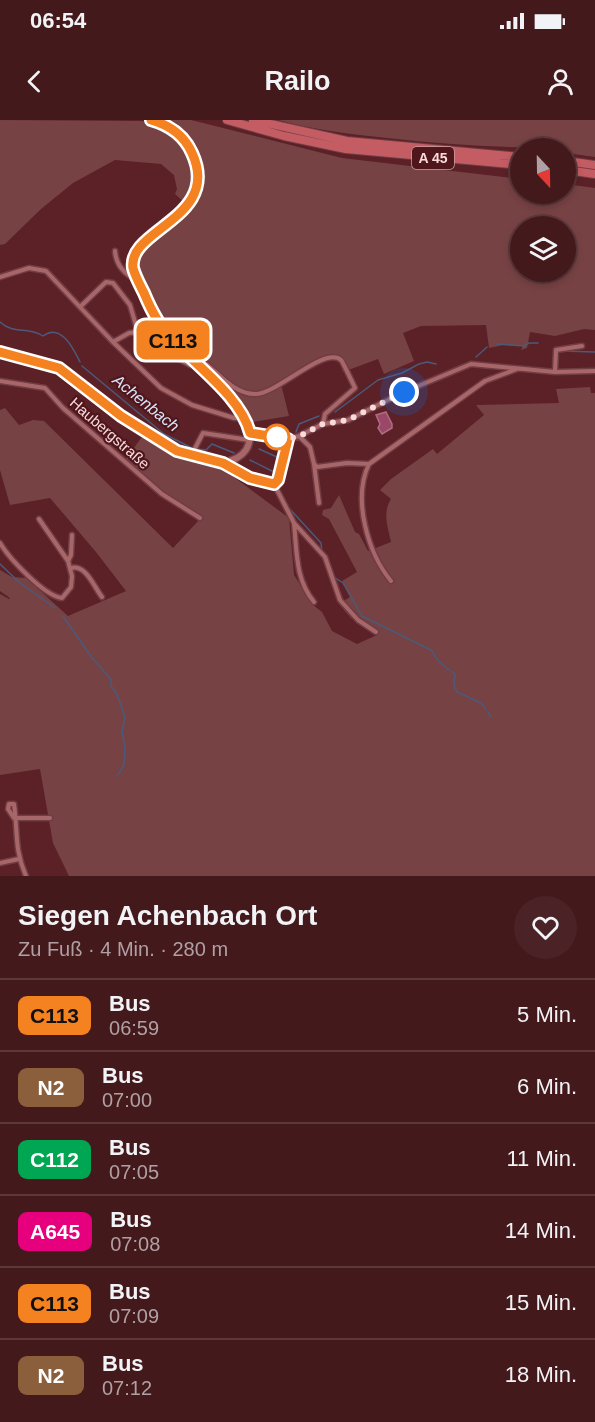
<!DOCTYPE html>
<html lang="de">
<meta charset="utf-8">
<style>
:root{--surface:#44191c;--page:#4b2225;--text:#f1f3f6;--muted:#afa0a3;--line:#5c383b}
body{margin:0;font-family:Arial,sans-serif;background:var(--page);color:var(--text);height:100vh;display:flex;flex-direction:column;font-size:22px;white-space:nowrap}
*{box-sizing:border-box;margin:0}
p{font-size:20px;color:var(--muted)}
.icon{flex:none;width:33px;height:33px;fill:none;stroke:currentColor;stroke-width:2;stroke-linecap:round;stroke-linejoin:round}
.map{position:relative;height:756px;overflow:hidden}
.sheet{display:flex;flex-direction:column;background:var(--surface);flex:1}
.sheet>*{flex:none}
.badge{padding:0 12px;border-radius:9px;font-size:21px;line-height:39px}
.needle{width:39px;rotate:158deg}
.tools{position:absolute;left:510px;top:18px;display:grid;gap:12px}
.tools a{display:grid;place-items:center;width:66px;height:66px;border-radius:50%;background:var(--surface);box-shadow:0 3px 9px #0003,0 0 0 2px var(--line);font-size:30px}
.you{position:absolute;width:30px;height:30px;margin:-15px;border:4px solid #fff;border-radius:50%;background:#1a73e8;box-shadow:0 0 0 9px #1a73e833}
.map>.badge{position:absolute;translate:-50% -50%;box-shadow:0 0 0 3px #fff}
.round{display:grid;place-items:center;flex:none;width:63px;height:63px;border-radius:32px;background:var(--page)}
.headline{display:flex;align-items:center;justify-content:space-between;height:102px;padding:0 18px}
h1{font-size:28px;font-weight:800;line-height:45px}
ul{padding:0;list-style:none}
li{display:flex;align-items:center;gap:18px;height:72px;padding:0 18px;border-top:2px solid var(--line)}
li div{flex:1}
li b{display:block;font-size:22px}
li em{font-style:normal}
li .badge{min-width:66px;font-weight:700;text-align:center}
.status{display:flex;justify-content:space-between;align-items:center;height:42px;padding:0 30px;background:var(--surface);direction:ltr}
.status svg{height:16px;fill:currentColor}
header{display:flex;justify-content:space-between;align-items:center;height:78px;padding:0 18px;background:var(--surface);font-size:27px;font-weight:800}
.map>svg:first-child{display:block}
.green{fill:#774244;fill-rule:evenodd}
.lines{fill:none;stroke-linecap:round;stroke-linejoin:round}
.stream{stroke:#4b5a7b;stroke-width:1.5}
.building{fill:#9b4768;stroke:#ad6d83;stroke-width:1.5}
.minor-casing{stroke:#6f3d44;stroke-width:7}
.secondary-casing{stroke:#6f3d44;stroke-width:9}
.motorway-casing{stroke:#6f3d44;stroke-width:10}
.minor{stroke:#a96669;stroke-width:4}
.secondary{stroke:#a96669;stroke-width:6}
.motorway{stroke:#c45c63;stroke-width:8}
.line-casing{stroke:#fff;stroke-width:14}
.line{stroke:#f58220;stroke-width:9}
.walk{stroke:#fadbdc;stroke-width:6;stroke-dasharray:0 10.8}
.stop-dot{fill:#fff;stroke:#f58220;stroke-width:3}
.labels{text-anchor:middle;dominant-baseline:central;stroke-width:4.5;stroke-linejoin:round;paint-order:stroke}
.shield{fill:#4f161c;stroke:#c7a0a2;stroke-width:1.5}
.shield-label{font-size:14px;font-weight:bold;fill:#fadbdc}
.street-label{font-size:15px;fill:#fadbdc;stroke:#4f161c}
.water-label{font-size:16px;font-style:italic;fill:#d8e5f8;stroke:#4f161c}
</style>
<div class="status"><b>06:54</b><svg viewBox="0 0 49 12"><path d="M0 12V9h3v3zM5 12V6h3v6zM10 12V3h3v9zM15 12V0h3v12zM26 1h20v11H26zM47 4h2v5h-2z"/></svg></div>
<header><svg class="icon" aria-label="back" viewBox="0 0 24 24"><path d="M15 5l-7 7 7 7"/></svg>Railo<svg class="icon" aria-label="person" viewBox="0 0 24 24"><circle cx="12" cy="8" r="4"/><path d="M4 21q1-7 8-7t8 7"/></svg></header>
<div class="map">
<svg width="595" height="756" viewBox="0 0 595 756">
<rect width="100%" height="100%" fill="#5b2126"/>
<path class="green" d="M0,0L143,1L169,13L185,31L192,56L185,83L175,74L177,69L174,55L161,44L115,40L73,63L41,89L5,124L0,125Z
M156,0H191L342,38L520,59V74H566V64L595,68V210L584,209L555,216L530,212L527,228L521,230L523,226L503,225L489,228L486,205L421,206L403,213L414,241L384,254L378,239L343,252L340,242L331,239L281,264L289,296L253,302L224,264L160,202L136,148C139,139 142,130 149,123C172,99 222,72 194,31C180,12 178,10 156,0ZM520,106H566V152H520Z
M278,0H595V37L566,33V28C506,28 447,25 387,18C350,14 314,10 278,0Z
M590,267L591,273H595V756H69L53,723L40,649L0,655V474L9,479L10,478L0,471V450L12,457L26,458L68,496L126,471L96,432L50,378L10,385L0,350V290L5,288L19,305L33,300L44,301L173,428L199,400L158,372L125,340L142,317L176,338L223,349L289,398L294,455L313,485L322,492L332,511L357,524L377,515L351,498L339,484L350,477L342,461L357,452L329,399L322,395L323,390L331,388L339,375L355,412L359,414L368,431L391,422C388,408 382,393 391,379L380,370L391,359L433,329L437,334L484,295L476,285L559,283L556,269Z"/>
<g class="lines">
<path class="stream" d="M0,202C14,215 28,206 43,216C61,202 74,230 80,242
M497,224L524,226L529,223H538
M562,231L595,232
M476,237L487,227
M82,246L164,314L192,328
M335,292L378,260L402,253L419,244L427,242L436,244
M296,312L299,304L319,296
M197,329L206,330L212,324L234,333
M259,329L277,337
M250,340L274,352L279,369
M288,387L321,423L322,432
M324,440L328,451
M0,444L19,462L55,488
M334,457L343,463L362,496L431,530L440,543L455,554L454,565L457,572L481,583L486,589
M63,496L92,538L111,559V566L117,574L125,597L122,611L125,627L124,645L118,655
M488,592L491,597"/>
</g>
<path class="building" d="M386,292L392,304V308L382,314L378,308L380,304L376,295Z"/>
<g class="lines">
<g class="minor-casing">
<path id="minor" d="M115,131C116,145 124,154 137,160
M0,157L29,148L46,151L113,222L161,268L192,285L234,298H243
M81,186L106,162L113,163L130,185L138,212
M113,222L129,213L138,212L158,228L190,245L205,243C220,254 234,274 255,274C276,275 325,225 341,240C343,242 353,264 355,268L325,294L323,304
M555,252L556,230L582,226
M0,261L45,268L63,288L162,374L200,398
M250,313L288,319L299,316L323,304L348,300L404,272L471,244L555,252L595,251
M299,316L310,327L314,344L317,347L347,343L369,344
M191,336L203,313L249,320
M223,343L250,358L274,364
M314,344L319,383
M274,364L294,403L325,437L340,480L358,500L376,512
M274,364L278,360L288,319
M294,403C297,431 295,459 314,482
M0,423C9,438 44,476 62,478L71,467L72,456L68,441L39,399
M68,441L71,435L72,415
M71,448C86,444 94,467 102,477
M391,461C368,433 352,379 369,344L485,261L517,249
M14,698L8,689L9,684H14C18,712 14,729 26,756
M14,698H50
M0,743L19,739"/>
</g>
<g class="secondary-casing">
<path id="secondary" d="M0,232C20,236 43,239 61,249C76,258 89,272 103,283C134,307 168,331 206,340C217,342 226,344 237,338C283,310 190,239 171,219C161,207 153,194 147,181C141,168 130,152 134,138C142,103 221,95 192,33C184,15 169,5 151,0"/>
</g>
<g class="motorway-casing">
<path id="motorway" d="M227,0L284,16L346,29L520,45
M253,0L347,21L520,37
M566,41L595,45
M566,50L595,54"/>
</g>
<use href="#minor" class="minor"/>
<use href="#secondary" class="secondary"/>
<use href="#motorway" class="motorway"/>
</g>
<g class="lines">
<g class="line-casing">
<path id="line" d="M0,232L59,248L121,296L177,331L223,343L250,358L274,364L278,360L288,319L250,313C241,277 196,246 172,219C159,206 151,190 144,173C140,165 135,156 133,148C127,109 222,98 192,33C184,15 169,5 151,0"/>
</g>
<use href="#line" class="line"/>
<path class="walk" d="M277,317L269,316L288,319L300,316L323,304L348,300L404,272"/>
</g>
<circle class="stop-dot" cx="277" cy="317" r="12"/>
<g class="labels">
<rect class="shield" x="412" y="27" width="42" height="22" rx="4.5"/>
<g class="shield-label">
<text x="433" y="38">A 45</text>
</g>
<g class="street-label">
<text transform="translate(110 313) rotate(41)">Haubergstraße</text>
</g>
<g class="water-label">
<text transform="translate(146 283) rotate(39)">Achenbach</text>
</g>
</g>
</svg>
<div class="tools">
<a><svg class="needle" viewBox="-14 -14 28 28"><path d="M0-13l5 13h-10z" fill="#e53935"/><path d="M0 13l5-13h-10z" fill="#afa0a3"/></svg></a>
<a><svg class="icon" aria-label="layers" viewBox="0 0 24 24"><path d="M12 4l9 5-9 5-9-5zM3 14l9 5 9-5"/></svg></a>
</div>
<div class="you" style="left:404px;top:272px"></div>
<b class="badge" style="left:173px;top:220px;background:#f58220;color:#111">C113</b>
</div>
<section class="sheet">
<div class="headline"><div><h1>Siegen Achenbach Ort</h1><p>Zu Fuß · 4 Min. · 280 m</p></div><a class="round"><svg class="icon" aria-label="heart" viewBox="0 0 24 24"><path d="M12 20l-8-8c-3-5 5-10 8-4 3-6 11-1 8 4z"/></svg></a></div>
<ul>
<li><span class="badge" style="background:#f58220;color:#111">C113</span><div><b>Bus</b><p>06:59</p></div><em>5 Min.</em></li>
<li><span class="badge" style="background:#8b5e3c;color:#fff">N2</span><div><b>Bus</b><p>07:00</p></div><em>6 Min.</em></li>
<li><span class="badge" style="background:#00a651;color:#fff">C112</span><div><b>Bus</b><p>07:05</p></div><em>11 Min.</em></li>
<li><span class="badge" style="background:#e6007e;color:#fff">A645</span><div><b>Bus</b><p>07:08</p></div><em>14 Min.</em></li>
<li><span class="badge" style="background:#f58220;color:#111">C113</span><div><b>Bus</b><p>07:09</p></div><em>15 Min.</em></li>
<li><span class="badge" style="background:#8b5e3c;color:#fff">N2</span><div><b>Bus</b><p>07:12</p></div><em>18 Min.</em></li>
</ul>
</section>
